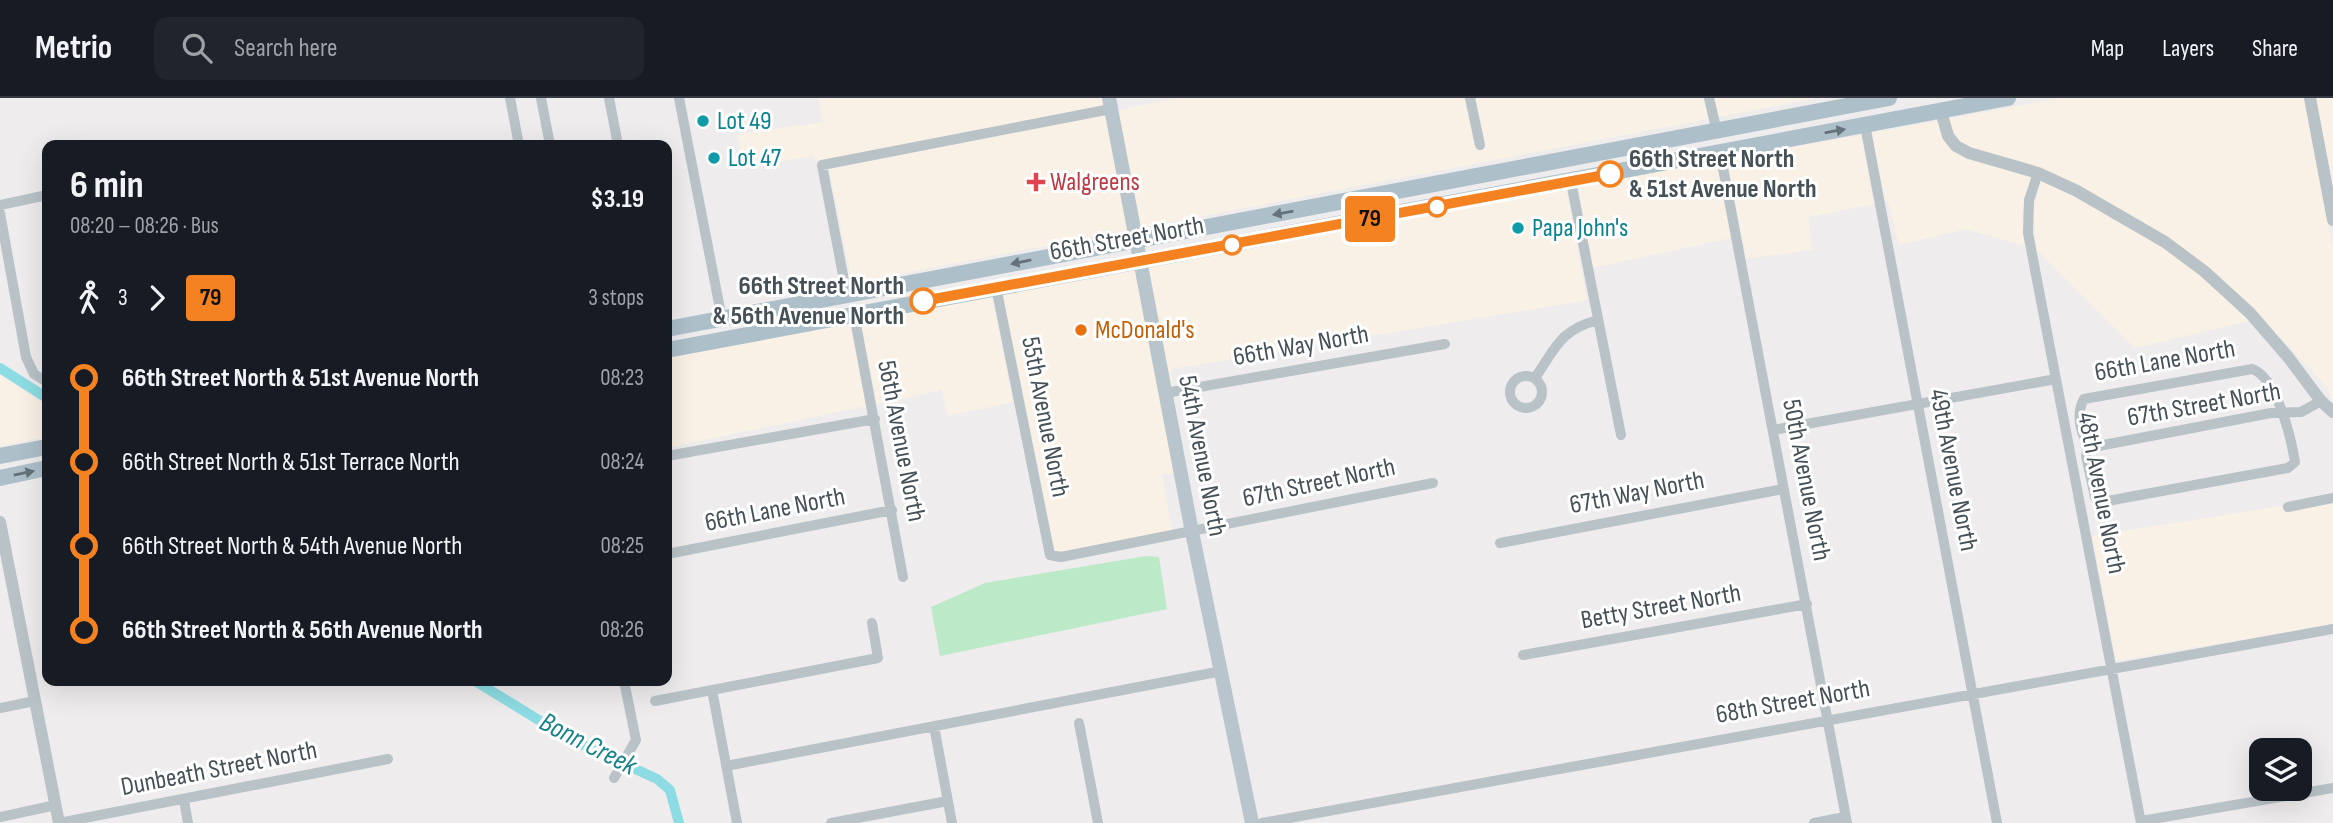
<!DOCTYPE html>
<meta charset="utf-8">
<style>
:root{--surface:#171b24;--page:#20242c;--text:#f1f3f6;--muted:#9ea1a6;--line:#363941}
body{margin:0;font-family:"Sofia Sans Condensed",sans-serif;background:var(--page);color:var(--text);height:100vh;display:flex;flex-direction:column;font-size:26px;white-space:nowrap}
*{box-sizing:border-box;margin:0}
p{font-size:23px;color:var(--muted)}
.icon{flex:none;width:38px;height:38px;fill:none;stroke:currentColor;stroke-width:2;stroke-linecap:round;stroke-linejoin:round}
.map{position:relative;flex:1;overflow:hidden}
.drawer{position:absolute;left:42px;top:42px;width:630px;height:546px;display:flex;flex-direction:column;background:var(--surface);border-radius:14px;box-shadow:0 7px 28px #0002}
.drawer>*{flex:none}
.badge{padding:0 14px;border-radius:5px;font-size:24px;line-height:46px}
.controls{position:absolute;left:2249px;top:640px;display:grid;gap:14px}
.controls a{display:grid;place-items:center;width:63px;height:63px;border-radius:14px;background:var(--surface);box-shadow:0 7px 28px #0002;font-size:35px}
.map>.badge{position:absolute;translate:-50% -50%;box-shadow:0 0 0 4px #fff}
.legs{display:flex;align-items:center;gap:10px;height:77px;padding:0 28px;font-size:23px}
.legs p{margin-inline-start:auto}
.overview{display:flex;align-items:center;justify-content:space-between;height:119px;padding:0 28px}
h1{font-size:38px;font-weight:700;line-height:52px}
ul{padding:0 28px;list-style:none}
li{display:flex;align-items:center;gap:24px;height:84px;font-size:26px}
li i{display:grid;place-items:center;width:10px;height:100%;margin:0 9px;background:currentColor}
li i::after{content:'';width:18px;height:18px;margin:-9px;border:5px solid;border-radius:50%;background:var(--surface)}
li p{margin-inline-start:auto}
li:first-child i{background:linear-gradient(#0000 50%,currentColor 0)}
li:last-child i{background:linear-gradient(currentColor 50%,#0000 0)}
header{display:flex;align-items:center;gap:42px;box-sizing:border-box;height:98px;padding:0 35px;background:var(--surface);border-bottom:2px solid var(--line)}
header strong{font-size:33px}
nav{display:flex;gap:38px;margin-inline-start:auto;font-size:24px}
.search{width:490px;height:63px;background:var(--page);display:flex;align-items:center;gap:18px;box-sizing:border-box;padding:0 24px;border-radius:14px;color:var(--muted);font-size:26px}
.map>svg:first-child{display:block}
.commercial{fill:#f9f1e5}
.green{fill:#bceac8}
.lines{fill:none;stroke-linecap:round;stroke-linejoin:round}
.canal{stroke:#8ddce3;stroke-width:10}
.minor{stroke:#b8c2c7;stroke-width:10}
.tertiary{stroke:#b8c2c7;stroke-width:12}
.secondary{stroke:#b9c5cc;stroke-width:14}
.primary{stroke:#adbfc9;stroke-width:16}
.oneway{fill:#657279}
.line-1-casing{stroke:#fff;stroke-width:16}
.line-1{stroke:#f58220;stroke-width:10}
.culture-dot{fill:#0f9aa8;stroke:#fff;stroke-width:2.5}
.stop-1-dot{fill:#fff;stroke:#f58220;stroke-width:3.5}
.health-dot{fill:#e0444e;stroke:#fff;stroke-width:2.5}
.food-dot{fill:#e8710a;stroke:#fff;stroke-width:2.5}
.labels{text-anchor:middle;dominant-baseline:central;stroke-width:6;stroke-linejoin:round;paint-order:stroke}
.culture-label{font-size:26px;fill:#0d838f;stroke:#fff;text-anchor:start}
.stop-label{font-size:26px;font-weight:bold;fill:#465157;stroke:#fff;text-anchor:start}
.health-label{font-size:26px;fill:#be3a42;stroke:#fff;text-anchor:start}
.street-label{font-size:26px;fill:#465157;stroke:#fff}
.food-label{font-size:26px;fill:#c56008;stroke:#fff;text-anchor:start}
.water-label{font-size:28px;font-style:italic;fill:#17828a;stroke:#fff}
</style>
<header>
<strong>Metrio</strong>
<div class="search"><svg class="icon" aria-label="search" viewBox="0 0 24 24"><circle cx="10" cy="10" r="6"/><path d="M15 15l6 6"/></svg>Search here</div>
<nav><a>Map</a><a>Layers</a><a>Share</a></nav>
</header>
<div class="map">
<svg width="2333" height="725" viewBox="0 0 2333 725">
<rect width="100%" height="100%" fill="#eeecec"/>
<path class="commercial" d="M818,0H1103L1104,7L818,63L812,58L745,70L737,36L823,24Z
M1177,0H1464L1476,53L1486,50L1476,0H1704L1708,21L1140,130L1118,12Z
M1715,0H1817L1719,19Z
M2060,0H2304L2333,151V308L2327,289L2254,212L2168,140L2080,89L2017,62L1972,51L1960,44L1948,21Z
M2316,0H2333V92Z
M1106,17L1129,132L852,185L829,71Z
M1937,23L1943,39L2031,78L2022,116L2025,148L1966,131L1899,147L1888,103H1885L1872,35Z
M1861,37L1874,106L1808,119L1812,152L1746,161L1727,61Z
M1716,63L1731,140L1593,170L1578,88Z
M2041,82L2074,97L2161,148L2200,177L2249,223L2135,250L2037,152L2033,116Z
M1566,90L1587,202L1171,271L1173,289H1170L1147,169Z
M1136,171L1175,374L1162,377L1172,433L1062,454L1055,453L1003,196Z
M992,198L1013,304L948,318L942,292L877,306L861,223Z
M850,225L866,308L667,350V260Z
M0,277L47,308V339L0,348Z
M2333,405V526L2116,563L2092,438L2282,408L2284,415Z"/>
<path class="green" d="M1146,458L1159,459L1167,511L940,558L931,509L985,485Z"/>
<g class="lines">
<path class="canal" d="M0,270L47,300
M475,583L568,640L657,681L670,692L679,725"/>
<path class="minor" d="M510,0L519,47
M541,0L550,47
M609,0L618,47
M679,0L722,221
M1470,0L1480,47
M1709,0L1717,34
M1865,27L1997,725
M1720,54L1847,725
M2038,75L2029,102L2028,135L2141,725
M1571,84L1621,337
M0,107L47,97
M0,115L26,259L34,276L47,284
M996,189L1050,457L1061,459L1433,385
M847,198L822,67L1111,11
M854,216L903,479
M2252,271C2277,279 2291,340 2295,364L2288,370L2102,404L2095,399L2086,358L2087,352L2093,349C2079,340 2076,315 2084,301Z
M1510 294a16 16 0 1 1 32 0a16 16 0 1 1-32 0Z
M1535,280C1556,249 1560,232 1598,222
M1165,295L1445,246
M1773,332L2056,281
M2093,349L2271,315L2301,314L2321,303
M667,358L875,321
M2288,409L2333,400
M1500,445L1783,391
M667,456L892,412
M1523,557L1807,506
M712,592L737,725
M655,603L878,560L872,525
M0,610L35,603
M1079,625L1098,725
M934,628L952,725
M726,668L1222,573
M614,680L636,642L624,583
M184,702L188,725
M0,719L56,707
M2141,723L2333,690
M59,725L388,661
M831,725L948,703
M1262,725L2333,531
M1814,725L1845,719"/>
<path class="tertiary" d="M2310,0L2333,122
M1941,13L1948,38L1956,48L1969,55L2038,75L2077,93L2165,144L2204,173L2250,215L2288,259L2321,303L2333,314
M0,424L59,725"/>
<path class="secondary" d="M1109,0L1192,434L1252,725"/>
<path class="primary" d="M667,231L1889,0
M667,252L2008,0
M0,358L47,349
M0,380L47,370"/>
</g>
<defs><path id="oneway-solid" d="M-6-.8H1V-3.2L6.5 0L1 3.2V.8H-6Z" transform="scale(1.75)"/></defs>
<g class="oneway">
<use href="#oneway-solid" transform="translate(1835 33) rotate(-10)"/>
<use href="#oneway-solid" transform="translate(1283 115) rotate(170)"/>
<use href="#oneway-solid" transform="translate(1021 164) rotate(169)"/>
<use href="#oneway-solid" transform="translate(24 375) rotate(-11)"/>
</g>
<g class="lines">
<g class="line-1-casing">
<path id="line-1" d="M923,203L1610,76"/>
</g>
<use href="#line-1" class="line-1"/>
</g>
<g class="culture-dot">
<circle cx="703" cy="23" r="7"/>
<circle cx="714" cy="60" r="7"/>
<circle cx="1518" cy="130" r="7"/>
</g>
<g class="stop-1-dot">
<circle cx="1610" cy="76" r="12"/>
<circle cx="1437" cy="109" r="9"/>
<circle cx="1232" cy="147" r="9"/>
<circle cx="923" cy="203" r="12"/>
</g>
<path class="health-dot" d="M1032.5 73.5h7v7h7v7h-7v7h-7v-7h-7v-7h7z"/>
<circle class="food-dot" cx="1081" cy="232" r="7"/>
<g class="labels">
<g class="culture-label">
<text x="717" y="23">Lot 49</text>
<text x="728" y="60">Lot 47</text>
<text x="1532" y="130">Papa John's</text>
</g>
<g class="stop-label">
<text x="1629" y="61">66th Street North<tspan x="1629" dy="30">&amp; 51st Avenue North</tspan></text>
<text x="904" y="188" text-anchor="end">66th Street North<tspan x="904" dy="30">&amp; 56th Avenue North</tspan></text>
</g>
<g class="health-label">
<text x="1050" y="84">Walgreens</text>
</g>
<g class="street-label">
<text transform="translate(1127 141) rotate(-10)">66th Street North</text>
<text transform="translate(1301 248) rotate(-10)">66th Way North</text>
<text transform="translate(2165 263) rotate(-10)">66th Lane North</text>
<text transform="translate(2204 307) rotate(-10)">67th Street North</text>
<text transform="translate(1045 319) rotate(79)">55th Avenue North</text>
<text transform="translate(901 343) rotate(79)">56th Avenue North</text>
<text transform="translate(1202 358) rotate(79)">54th Avenue North</text>
<text transform="translate(1953 372) rotate(79)">49th Avenue North</text>
<text transform="translate(1806 382) rotate(79)">50th Avenue North</text>
<text transform="translate(1319 385) rotate(-12)">67th Street North</text>
<text transform="translate(1637 395) rotate(-11)">67th Way North</text>
<text transform="translate(2101 395) rotate(79)">48th Avenue North</text>
<text transform="translate(775 412) rotate(-11)">66th Lane North</text>
<text transform="translate(1661 509) rotate(-10)">Betty Street North</text>
<text transform="translate(1793 604) rotate(-10)">68th Street North</text>
<text transform="translate(219 671) rotate(-11)">Dunbeath Street North</text>
</g>
<g class="food-label">
<text x="1095" y="232">McDonald's</text>
</g>
<g class="water-label">
<text transform="translate(588 646) rotate(27)">Bonn Creek</text>
</g>
</g>
</svg>
<div class="controls">
<a><svg class="icon" aria-label="layers" viewBox="0 0 24 24"><path d="M12 4l9 5-9 5-9-5zM3 14l9 5 9-5"/></svg></a>
</div>
<b class="badge" style="left:1370px;top:121px;background:#f58220;color:#111">79</b>
<section class="drawer">
<div class="overview"><div><h1>6 min</h1><p>08:20 – 08:26 · Bus</p></div><b>$3.19</b></div>
<div class="legs"><svg class="icon" aria-label="walk" viewBox="0 0 24 24"><circle cx="13" cy="4" r="2"/><path d="M13 8l-2 6 4 7M11 14l-3 7M7 12l3-4h3l4 4"/></svg>3<svg class="icon" aria-label="forward" viewBox="0 0 24 24"><path d="M9 5l7 7-7 7"/></svg><b class="badge" style="background:#f58220;color:#111">79</b><p>3 stops</p></div>
<ul>
<li><i style="color:#f58220"></i><b>66th Street North &amp; 51st Avenue North</b><p>08:23</p></li>
<li><i style="color:#f58220"></i><span>66th Street North &amp; 51st Terrace North</span><p>08:24</p></li>
<li><i style="color:#f58220"></i><span>66th Street North &amp; 54th Avenue North</span><p>08:25</p></li>
<li><i style="color:#f58220"></i><b>66th Street North &amp; 56th Avenue North</b><p>08:26</p></li>
</ul>
</section>
</div>
